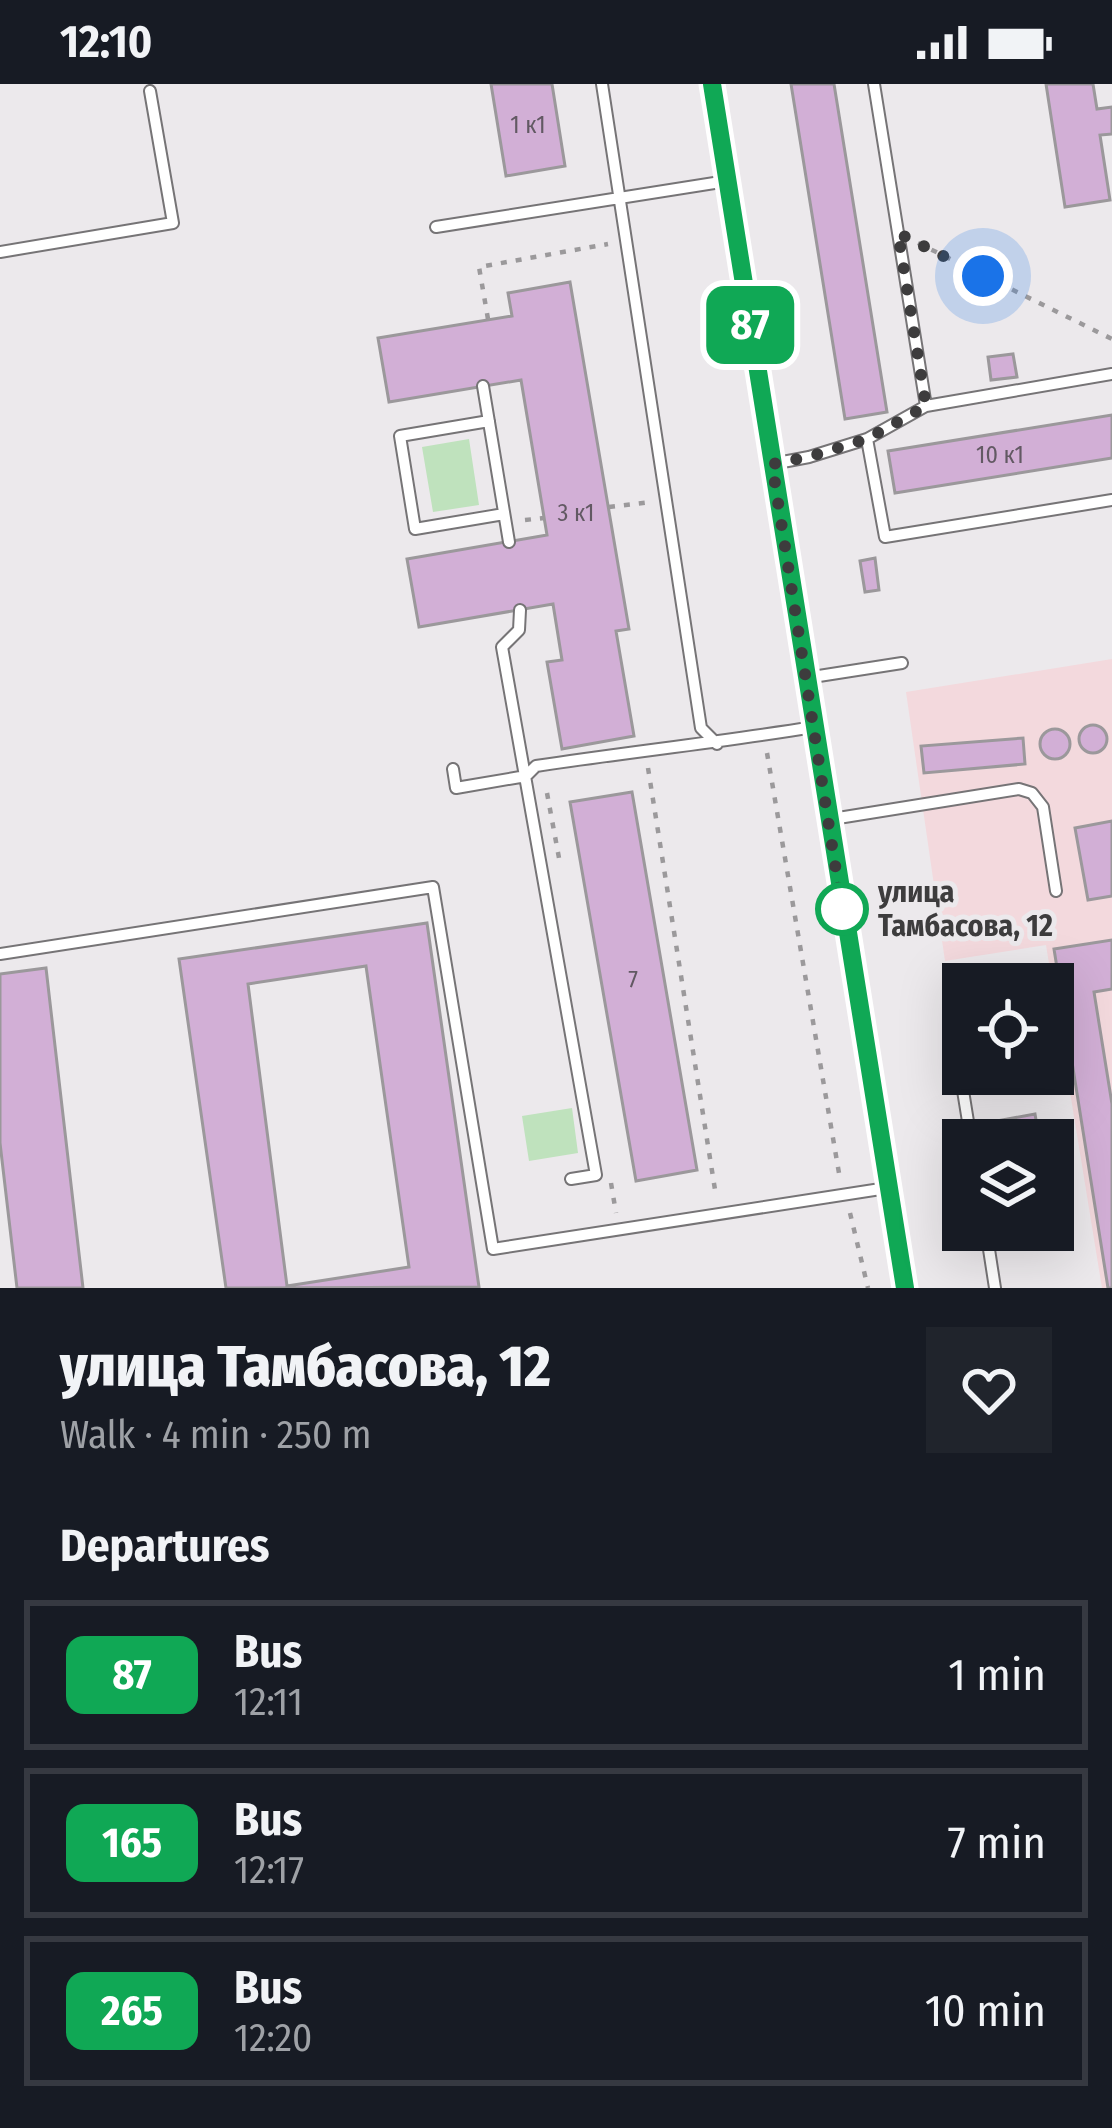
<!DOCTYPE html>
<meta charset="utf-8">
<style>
:root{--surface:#171b24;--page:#20242c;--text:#f1f3f6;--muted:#9ea1a6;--line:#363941}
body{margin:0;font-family:"Fira Sans Condensed",sans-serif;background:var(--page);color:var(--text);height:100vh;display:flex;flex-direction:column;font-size:45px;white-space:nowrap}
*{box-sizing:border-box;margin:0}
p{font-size:39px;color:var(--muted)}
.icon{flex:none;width:66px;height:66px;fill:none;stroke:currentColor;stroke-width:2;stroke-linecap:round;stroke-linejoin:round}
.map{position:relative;height:1204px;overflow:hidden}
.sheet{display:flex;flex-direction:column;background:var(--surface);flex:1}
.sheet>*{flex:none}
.badge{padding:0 24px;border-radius:18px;font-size:42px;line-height:78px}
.tools{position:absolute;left:942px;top:879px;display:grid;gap:24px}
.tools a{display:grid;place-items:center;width:132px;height:132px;border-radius:0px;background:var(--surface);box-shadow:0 12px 48px #0002;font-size:60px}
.you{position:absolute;width:60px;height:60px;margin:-30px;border:9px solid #fff;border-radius:50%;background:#1a73e8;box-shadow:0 0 0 18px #1a73e833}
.map>.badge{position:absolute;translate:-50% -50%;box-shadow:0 0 0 6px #fff}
h2{padding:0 60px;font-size:45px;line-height:108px}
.round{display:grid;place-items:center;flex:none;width:126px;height:126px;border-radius:0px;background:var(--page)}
.headline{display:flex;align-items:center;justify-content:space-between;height:204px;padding:0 60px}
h1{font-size:57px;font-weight:800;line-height:90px}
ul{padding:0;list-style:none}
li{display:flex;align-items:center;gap:36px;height:150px;margin:0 24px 18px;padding:0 36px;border:6px solid var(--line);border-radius:0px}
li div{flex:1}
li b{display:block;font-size:45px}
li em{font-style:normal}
li .badge{min-width:132px;font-weight:700;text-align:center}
.status{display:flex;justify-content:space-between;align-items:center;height:84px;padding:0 60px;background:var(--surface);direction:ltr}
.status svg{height:33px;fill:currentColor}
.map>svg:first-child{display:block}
.industrial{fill:#f3d9dd}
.green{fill:#bfe2bd}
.building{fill:#d2afd6;stroke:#9b989b;stroke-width:3;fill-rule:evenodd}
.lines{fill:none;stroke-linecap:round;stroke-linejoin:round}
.service-casing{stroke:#767476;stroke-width:14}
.minor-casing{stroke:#767476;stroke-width:24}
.path{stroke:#9b999b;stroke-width:4.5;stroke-dasharray:6 9;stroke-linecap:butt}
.service{stroke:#fff;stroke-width:10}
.minor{stroke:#fff;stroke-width:21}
.line-casing{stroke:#fff;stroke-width:27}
.line{stroke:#10a855;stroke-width:18}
.walk{stroke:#3d3c3d;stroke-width:12;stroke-dasharray:0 21.6}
.stop-dot{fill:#fff;stroke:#10a855;stroke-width:6}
.labels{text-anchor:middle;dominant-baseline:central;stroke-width:10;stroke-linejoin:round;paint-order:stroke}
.number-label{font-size:24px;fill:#625963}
.stop-label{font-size:30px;font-weight:bold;fill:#3d3c3d;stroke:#ece9ec;text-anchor:start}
</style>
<div class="status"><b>12:10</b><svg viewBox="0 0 49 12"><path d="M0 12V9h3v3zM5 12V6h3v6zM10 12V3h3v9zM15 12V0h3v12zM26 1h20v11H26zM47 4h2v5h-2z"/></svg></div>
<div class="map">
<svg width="1112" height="1204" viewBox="0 0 1112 1204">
<rect width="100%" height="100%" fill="#ece9ec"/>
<path class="industrial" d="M1112,575V1204H1102L1046,861L945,877L906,608Z"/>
<path class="green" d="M469,355L479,421L433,428L422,363Z
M572,1024L578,1069L529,1077L522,1032Z"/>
<path class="building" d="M491,0H552L565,82L506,92Z
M791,0H834L887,328L845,335Z
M1046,0H1093L1097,25L1112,23V50L1100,51L1110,116L1065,123Z
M570,198L629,545L616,547L634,652L562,665L547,578L562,576L553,520L419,543L407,475L547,451L521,296L389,318L378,254L512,232L508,209Z
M1013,270L1017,293L991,296L988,273Z
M1112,331V374L895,409L888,367Z
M875,474L879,506L865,508L860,477Z
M1079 655a14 14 0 1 1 28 0a14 14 0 1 1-28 0Z
M1040 660a15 15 0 1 1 30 0a15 15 0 1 1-30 0Z
M1023,654L1025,680L924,689L921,662Z
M632,708L697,1086L636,1097L570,718Z
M1112,737V812L1088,816L1075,744Z
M427,839L479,1203L226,1204L179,875ZM366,882L409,1183L287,1202L248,900Z
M1112,856V905L1094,908L1112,1020V1204H1108L1054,865Z
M46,884L83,1204H17L0,1059V890Z
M1035,1030L1038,1048L1000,1054L997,1037Z
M1053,1135H1056L1059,1152L1023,1158L1021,1146H1053Z"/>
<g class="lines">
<g class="service-casing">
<path id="service" d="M602,0L701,644L717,660
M436,143L727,97
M0,168L173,139L150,7
M483,302L509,458
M926,322L1112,290
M489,337L400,352L415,445L504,430
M867,355L926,322L874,0
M772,380L809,373L867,355L885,453L1112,416
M520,526L519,546L502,563L596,1091L571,1095
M806,594L902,579
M453,685L456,704L526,692L536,682C629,668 721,658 814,643
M832,735L1019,705L1032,709L1043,723L1056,807
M0,870L433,803L493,1165L887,1104
M963,977L959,982L971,1056
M986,1146L995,1204"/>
</g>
<g class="minor-casing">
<path id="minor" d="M712,0L905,1204"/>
</g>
<path class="path" d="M918,159L1112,255
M488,235L479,183L608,160
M609,423L651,418
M525,436L544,434
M767,669L840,1095
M648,684L716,1112
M547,709L559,774
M611,1099L616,1129
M850,1129L868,1204"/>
<use href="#service" class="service"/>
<use href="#minor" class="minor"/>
</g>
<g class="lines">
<g class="line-casing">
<path id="line" d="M712,0L905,1204"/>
</g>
<use href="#line" class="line"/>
<path class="walk" d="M842,825L772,380L808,373L867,355L926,322L898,149L983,192"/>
</g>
<circle class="stop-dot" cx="842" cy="825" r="24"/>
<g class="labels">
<g class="number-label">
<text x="528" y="41">1 к1</text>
<text x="1000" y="371">10 к1</text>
<text x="576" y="429">3 к1</text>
<text x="633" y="896">7</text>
</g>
<g class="stop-label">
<text x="878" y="808">улица<tspan x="878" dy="34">Тамбасова, 12</tspan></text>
</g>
</g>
</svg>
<div class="tools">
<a><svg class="icon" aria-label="locate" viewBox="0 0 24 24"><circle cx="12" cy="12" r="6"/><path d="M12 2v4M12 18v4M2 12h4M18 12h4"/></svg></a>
<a><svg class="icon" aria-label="layers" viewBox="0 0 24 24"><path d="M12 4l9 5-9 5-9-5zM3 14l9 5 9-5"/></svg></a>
</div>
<div class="you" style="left:983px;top:192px"></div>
<b class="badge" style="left:750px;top:241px;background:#10a855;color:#fff">87</b>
</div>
<section class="sheet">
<div class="headline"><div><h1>улица Тамбасова, 12</h1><p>Walk · 4 min · 250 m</p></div><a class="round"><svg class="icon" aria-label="heart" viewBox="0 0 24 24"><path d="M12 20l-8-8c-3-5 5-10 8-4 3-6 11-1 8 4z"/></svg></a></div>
<h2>Departures</h2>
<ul>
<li><span class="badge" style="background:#10a855;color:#fff">87</span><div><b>Bus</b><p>12:11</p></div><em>1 min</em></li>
<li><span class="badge" style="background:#10a855;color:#fff">165</span><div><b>Bus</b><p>12:17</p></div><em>7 min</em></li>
<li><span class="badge" style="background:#10a855;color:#fff">265</span><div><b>Bus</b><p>12:20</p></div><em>10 min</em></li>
</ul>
</section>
